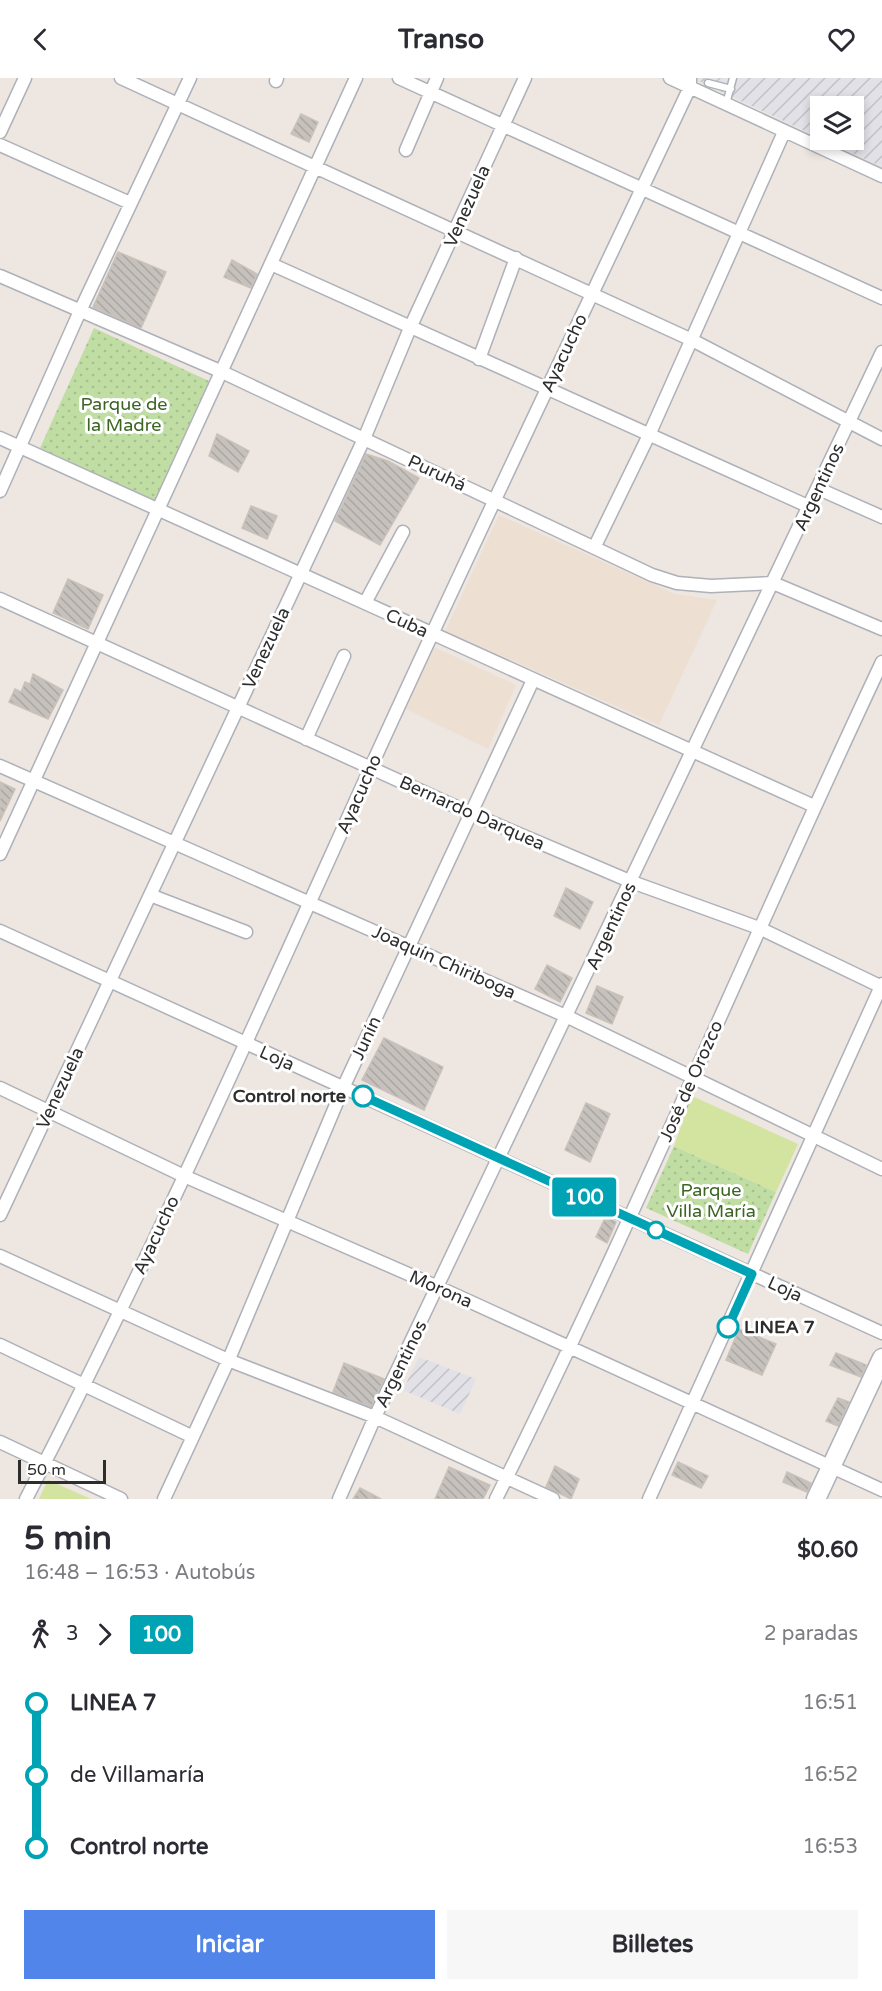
<!DOCTYPE html>
<html lang="es">
<meta charset="utf-8">
<style>
:root{--surface:#fff;--page:#f7f7f7;--text:#2b2b33;--muted:#7c7c81;--accent:#5285ea}
body{margin:0;font-family:"Varela Round",sans-serif;background:var(--page);color:var(--text);height:100vh;display:flex;flex-direction:column;font-size:22px;white-space:nowrap}
*{box-sizing:border-box;margin:0}
p{font-size:20px;color:var(--muted)}
.icon{flex:none;width:33px;height:33px;fill:none;stroke:currentColor;stroke-width:2;stroke-linecap:round;stroke-linejoin:round}
.map{position:relative;height:1421px;overflow:hidden}
.details{display:flex;flex-direction:column;background:var(--surface);flex:1}
.details>*{flex:none}
.badge{padding:0 12px;border-radius:4px;font-size:21px;line-height:39px}
.buttons{position:absolute;left:810px;top:18px;display:grid;gap:12px}
.buttons a{display:grid;place-items:center;width:54px;height:54px;border-radius:0px;background:var(--surface);box-shadow:0 3px 9px #0003;font-size:30px}
.scale{position:absolute;left:18px;bottom:15px;width:88px;box-sizing:border-box;padding-left:6px;border:3px solid #2d2d2d;border-top:0;font-size:16px;line-height:21px;white-space:nowrap;color:#2d2d2d;-webkit-text-stroke:4px #fff;paint-order:stroke}
.map>.badge{position:absolute;translate:-50% -50%;box-shadow:0 0 0 3px #fff}
.legs{display:flex;align-items:center;gap:9px;height:66px;padding:0 24px;font-size:20px}
.legs p{margin-inline-start:auto}
.headline{display:flex;align-items:center;justify-content:space-between;height:102px;padding:0 24px}
h1{font-size:33px;font-weight:700;line-height:45px}
.cta{display:flex;gap:12px;margin-top:auto;padding:12px 24px}
.cta a{flex:1;height:69px;border-radius:0px;background:var(--accent);color:#fff;font-size:24px;font-weight:700;line-height:69px;text-align:center}
.cta a+a{background:var(--page);color:var(--text)}
ul{padding:0 24px;list-style:none}
li{display:flex;align-items:center;gap:21px;height:72px;font-size:22px}
li i{display:grid;place-items:center;width:9px;height:100%;margin:0 8px;background:currentColor}
li i::after{content:'';width:15px;height:15px;margin:-8px;border:4px solid;border-radius:50%;background:var(--surface)}
li p{margin-inline-start:auto}
li:first-child i{background:linear-gradient(#0000 50%,currentColor 0)}
li:last-child i{background:linear-gradient(currentColor 50%,#0000 0)}
header{display:flex;justify-content:space-between;align-items:center;height:78px;padding:0 24px;background:var(--surface);font-size:27px;font-weight:700}
.map>svg:first-child{display:block}
.industrial{fill:url(#industrial-furrows)}
.education{fill:#ede0d3}
.green{fill:url(#green-dots)}
.pitch{fill:#d2e4a0}
.building{fill:url(#building-back-hatch);stroke:#c9c2bb;stroke-width:1.5}
.lines{fill:none;stroke-linecap:round;stroke-linejoin:round}
.lane-casing{stroke:#aeb1b8;stroke-width:9}
.street-casing{stroke:#aeb1b8;stroke-width:15}
.secondary-casing{stroke:#aeb1b8;stroke-width:21}
.lane{stroke:#fff;stroke-width:6}
.street{stroke:#fff;stroke-width:12}
.secondary{stroke:#fff;stroke-width:18}
.line-1-casing{stroke:#fff;stroke-width:14}
.line-1{stroke:#00a3b4;stroke-width:9}
.stop-1-dot{fill:#fff;stroke:#00a3b4;stroke-width:3}
.labels{text-anchor:middle;dominant-baseline:central;stroke-width:6;stroke-linejoin:round;paint-order:stroke}
.street-label{font-size:18px;fill:#2d2d2d;stroke:#fff}
.park-label{font-size:18px;fill:#3a6522;stroke:#fff}
.stop-label{font-size:18px;font-weight:bold;fill:#2d2d2d;stroke:#fff;text-anchor:end}
</style>
<header><svg class="icon" aria-label="back" viewBox="0 0 24 24"><path d="M15 5l-7 7 7 7"/></svg>Transo<svg class="icon" aria-label="heart" viewBox="0 0 24 24"><path d="M12 20l-8-8c-3-5 5-10 8-4 3-6 11-1 8 4z"/></svg></header>
<div class="map">
<svg width="882" height="1421" viewBox="0 0 882 1421">
<defs>
<pattern id="industrial-furrows" width="10" height="10" patternUnits="userSpaceOnUse" patternTransform="scale(1.5)"><rect width="10" height="10" fill="#e2e1e7"/><path d="M-1 1l2-2M0 10L10 0M9 11l2-2" fill="none" stroke="#c2c1c6"/></pattern>
<pattern id="green-dots" width="8" height="8" patternUnits="userSpaceOnUse" patternTransform="scale(1.5)"><rect width="8" height="8" fill="#c0dea3"/><path d="M2 2h.1M6 6h.1" fill="none" stroke="#a5bf8d" stroke-width="1.8" stroke-linecap="round"/></pattern>
<pattern id="building-back-hatch" width="6" height="6" patternUnits="userSpaceOnUse" patternTransform="scale(1.5)"><rect width="6" height="6" fill="#c6c1bc"/><path d="M-1 5l2 2M0 0l6 6M5-1l2 2" fill="none" stroke="#aaa6a2"/></pattern>
</defs>
<rect width="100%" height="100%" fill="#ede6e1"/>
<path class="industrial" d="M692,0H882V89L824,62H854V28H820V60Z
M419,1279L476,1301L460,1336L403,1312Z"/>
<path class="education" d="M499,437L675,516L717,522L659,647L445,553Z
M434,569L516,607L488,671L406,631Z"/>
<path class="green" d="M94,250L209,303L154,423L40,370Z
M674,1068L776,1114L748,1176L646,1130Z"/>
<path class="pitch" d="M692,1018L798,1066L776,1114L674,1068Z
M48,1402L91,1421H39Z"/>
<path class="building" d="M301,36L318,44L309,64L291,56Z
M118,174L166,194L141,250L93,229Z
M232,182L257,196L251,210L224,199Z
M217,356L249,373L238,394L209,378Z
M366,376L388,383L419,400L380,467L335,443Z
M251,428L277,438L267,461L242,450Z
M68,501L103,517L88,551L53,535Z
M33,596L63,612L48,641L9,624L15,611L21,614L25,604L30,606Z
M0,704L15,711L0,743Z
M566,810L593,824L580,851L554,838Z
M547,887L572,900L560,924L535,911Z
M597,908L623,919L612,946L586,935Z
M384,960L443,989L424,1032L362,1002Z
M586,1025L610,1036L590,1084L565,1072Z
M606,1138L616,1144L607,1165L596,1159Z
M739,1251L776,1266L762,1297L726,1282Z
M836,1275L866,1287L861,1299L830,1287Z
M344,1285L384,1301L371,1329L333,1314Z
M838,1320L849,1324L838,1348L826,1343Z
M678,1384L708,1398L701,1410L672,1397Z
M555,1388L579,1401L571,1421L546,1409Z
M449,1389L490,1407L483,1421H435Z
M787,1394L811,1405L807,1414L783,1404Z
M360,1410L381,1421H353Z"/>
<g class="lines">
<g class="lane-casing">
<path id="lane" d="M708,5L731,11
M726,26L733,0"/>
</g>
<g class="street-casing">
<path id="street" d="M121,0L692,262L882,361
M399,0L882,220
M670,0L882,98
M276,3L277,0
M0,54L25,0
M0,67L130,125
M406,72L437,0
M271,186L810,429
M0,198L220,293L652,497L677,505L711,508L773,505L882,551
M479,281L516,180
M0,360L814,728
M819,411L882,439
M0,413L80,233L190,0
M595,468L649,357L784,54
M0,521L472,736L632,804L759,850L882,909
M365,525L403,454
M306,661L344,578
M0,688L568,939L882,1091
M0,776L356,0
M150,817L246,854
M0,853L882,1255
M0,1010L184,1098L438,1209L882,1412
M0,1137L364,361L410,250L525,0
M0,1178L228,1282L375,1339L553,1421
M0,1267L191,1358
M0,1364L121,1421
M26,1421C150,1182 259,936 370,691C474,462 583,236 690,9V0
M164,1421L229,1281L343,1010L533,602
M339,1421L375,1339L882,274
M496,1421C633,1146 751,862 882,584
M649,1421L882,906"/>
</g>
<g class="secondary-casing">
<path id="secondary" d="M816,1421L882,1280"/>
</g>
<use href="#lane" class="lane"/>
<use href="#street" class="street"/>
<use href="#secondary" class="secondary"/>
</g>
<g class="lines">
<g class="line-1-casing">
<path id="line-1" d="M363,1018L752,1196L728,1249"/>
</g>
<use href="#line-1" class="line-1"/>
</g>
<g class="stop-1-dot">
<circle cx="363" cy="1018" r="10"/>
<circle cx="656" cy="1152" r="8"/>
<circle cx="728" cy="1249" r="10"/>
</g>
<g class="labels">
<g class="street-label">
<text transform="translate(467 128) rotate(-66)">Venezuela</text>
<text transform="translate(564 275) rotate(-65)">Ayacucho</text>
<text transform="translate(437 395) rotate(25)">Puruhá</text>
<text transform="translate(819 409) rotate(-65)">Argentinos</text>
<text transform="translate(407 545) rotate(25)">Cuba</text>
<text transform="translate(266 570) rotate(-65)">Venezuela</text>
<text transform="translate(359 716) rotate(-66)">Ayacucho</text>
<text transform="translate(472 735) rotate(24)">Bernardo Darquea</text>
<text transform="translate(611 848) rotate(-65)">Argentinos</text>
<text transform="translate(444 884) rotate(24)">Joaquín Chiriboga</text>
<text transform="translate(366 960) rotate(-65)">Junín</text>
<text transform="translate(277 980) rotate(24)">Loja</text>
<text transform="translate(691 1003) rotate(-66)">José de Orozco</text>
<text transform="translate(60 1010) rotate(-65)">Venezuela</text>
<text transform="translate(156 1157) rotate(-65)">Ayacucho</text>
<text transform="translate(441 1211) rotate(24)">Morona</text>
<text transform="translate(785 1211) rotate(25)">Loja</text>
<text transform="translate(401 1286) rotate(-64)">Argentinos</text>
</g>
<g class="park-label">
<text x="124" y="326">Parque de<tspan x="124" dy="21">la Madre</tspan></text>
<text x="711" y="1112">Parque<tspan x="711" dy="21">Villa María</tspan></text>
</g>
<g class="stop-label">
<text x="346" y="1018">Control norte</text>
<text x="744" y="1249" text-anchor="start">LINEA 7</text>
</g>
</g>
</svg>
<div class="buttons">
<a><svg class="icon" aria-label="layers" viewBox="0 0 24 24"><path d="M12 4l9 5-9 5-9-5zM3 14l9 5 9-5"/></svg></a>
</div>
<div class="scale">50 m</div>
<b class="badge" style="left:584px;top:1119px;background:#00a3b4;color:#fff">100</b>
</div>
<section class="details">
<div class="headline"><div><h1>5 min</h1><p>16:48 – 16:53 · Autobús</p></div><b>$0.60</b></div>
<div class="legs"><svg class="icon" aria-label="walk" viewBox="0 0 24 24"><circle cx="13" cy="4" r="2"/><path d="M13 8l-2 6 4 7M11 14l-3 7M7 12l3-4h3l4 4"/></svg>3<svg class="icon" aria-label="forward" viewBox="0 0 24 24"><path d="M9 5l7 7-7 7"/></svg><b class="badge" style="background:#00a3b4;color:#fff">100</b><p>2 paradas</p></div>
<ul>
<li><i style="color:#00a3b4"></i><b>LINEA 7</b><p>16:51</p></li>
<li><i style="color:#00a3b4"></i><span>de Villamaría</span><p>16:52</p></li>
<li><i style="color:#00a3b4"></i><b>Control norte</b><p>16:53</p></li>
</ul>
<div class="cta"><a>Iniciar</a><a>Billetes</a></div>
</section>
